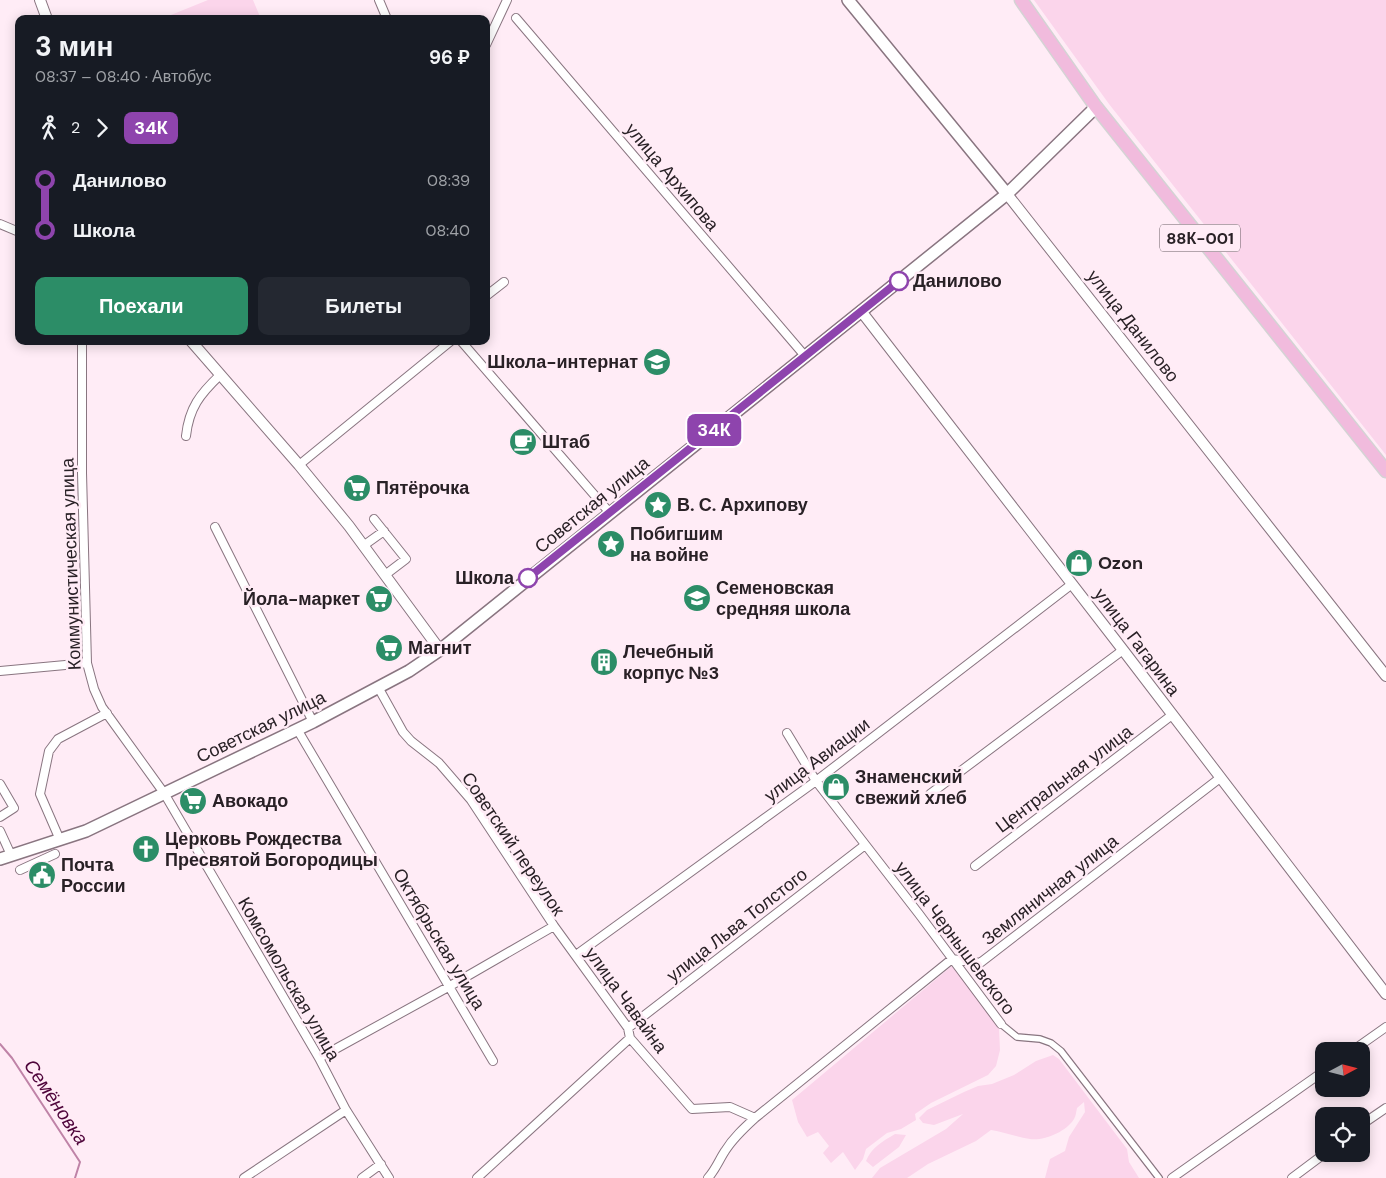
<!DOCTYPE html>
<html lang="ru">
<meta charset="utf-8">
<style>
:root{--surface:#171b24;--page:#242831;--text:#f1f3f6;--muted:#9ea1a6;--accent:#2c8d67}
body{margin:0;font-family:"DM Sans",sans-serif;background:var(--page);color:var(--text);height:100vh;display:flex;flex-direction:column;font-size:19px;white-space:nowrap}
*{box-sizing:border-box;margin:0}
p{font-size:16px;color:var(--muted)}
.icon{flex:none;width:28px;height:28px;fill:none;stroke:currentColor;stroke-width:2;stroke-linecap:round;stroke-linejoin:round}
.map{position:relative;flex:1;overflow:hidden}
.sheet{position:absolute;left:15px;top:15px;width:475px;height:330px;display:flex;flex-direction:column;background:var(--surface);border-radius:10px;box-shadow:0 2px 12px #0003}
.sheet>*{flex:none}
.badge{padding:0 10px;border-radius:8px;font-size:18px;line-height:32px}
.needle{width:32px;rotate:83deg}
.controls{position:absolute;left:1315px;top:1042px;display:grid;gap:10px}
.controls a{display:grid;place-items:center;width:55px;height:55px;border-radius:10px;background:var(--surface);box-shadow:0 2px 12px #0003;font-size:25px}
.map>.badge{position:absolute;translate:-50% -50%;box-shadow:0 0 0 2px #fff}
.legs{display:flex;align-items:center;gap:8px;height:55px;padding:0 20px;font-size:16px}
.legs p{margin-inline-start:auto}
.overview{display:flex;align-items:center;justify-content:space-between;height:85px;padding:0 20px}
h1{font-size:28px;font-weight:700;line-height:38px}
.primary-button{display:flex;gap:10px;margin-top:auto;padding:10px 20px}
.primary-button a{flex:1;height:58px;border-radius:10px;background:var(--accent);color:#fff;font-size:20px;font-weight:700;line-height:58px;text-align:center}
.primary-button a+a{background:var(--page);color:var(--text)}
ul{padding:0 20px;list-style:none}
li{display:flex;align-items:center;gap:18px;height:50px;font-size:19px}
li i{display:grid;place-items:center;width:8px;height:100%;margin:0 6px;background:currentColor}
li i::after{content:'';width:12px;height:12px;margin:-6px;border:4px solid;border-radius:50%;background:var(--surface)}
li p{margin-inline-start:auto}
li:first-child i{background:linear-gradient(#0000 50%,currentColor 0)}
li:last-child i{background:linear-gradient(currentColor 50%,#0000 0)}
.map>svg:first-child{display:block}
.green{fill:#fbd5eb}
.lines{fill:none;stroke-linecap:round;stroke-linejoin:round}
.stream{stroke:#bf83a7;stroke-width:2}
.pedestrian-casing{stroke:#897580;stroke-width:8}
.minor-casing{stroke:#897580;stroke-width:10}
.tertiary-casing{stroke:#897580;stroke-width:12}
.secondary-casing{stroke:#897580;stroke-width:14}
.primary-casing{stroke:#d4d3d4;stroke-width:15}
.pedestrian{stroke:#fff;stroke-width:5.5}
.minor{stroke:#fff;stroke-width:8}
.tertiary{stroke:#fff;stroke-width:10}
.secondary{stroke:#fff;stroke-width:11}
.primary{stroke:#f1bbdd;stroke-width:12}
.line-1-casing{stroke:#fff;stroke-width:11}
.line-1{stroke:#8e44ad;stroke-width:8}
.stop-1-dot{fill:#fff;stroke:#8e44ad;stroke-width:2.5}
.labels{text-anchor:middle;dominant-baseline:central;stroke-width:5;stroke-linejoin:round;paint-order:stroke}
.shield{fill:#ffecf6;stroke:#695e64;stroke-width:1}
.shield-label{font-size:16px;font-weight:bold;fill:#292126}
.street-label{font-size:18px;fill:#292126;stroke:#ffecf6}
.stop-label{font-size:18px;font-weight:bold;fill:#292126;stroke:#ffecf6;text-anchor:start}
.poi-label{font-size:18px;font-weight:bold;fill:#292126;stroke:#ffecf6;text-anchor:start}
.water-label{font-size:19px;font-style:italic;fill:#4e043a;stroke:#ffecf6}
</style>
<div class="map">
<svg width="1386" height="1178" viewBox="0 0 1386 1178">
<rect width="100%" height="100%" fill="#ffecf6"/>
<path class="green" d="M208,0H253L261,19H161Z
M1034,0H1386V455L1109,104Z
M953,965L999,1029L1000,1050L996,1066L988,1075L931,1103L915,1114L916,1120L901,1129L887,1133L866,1149L863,1159L855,1170L843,1152L831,1163L823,1153L829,1146L818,1132L807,1137L798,1122L792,1100Z
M1053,1055L1059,1059L1127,1149L1129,1162L1139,1178H1045L1050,1159L1065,1151L1069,1137L1085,1112L1084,1102L1077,1108C1076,1112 1076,1116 1074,1119C1066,1132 1044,1141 1030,1139C1017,1137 1004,1132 991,1130L976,1141L928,1164L907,1178H872L880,1168L946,1129L963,1114L934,1125L923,1123L919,1118L927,1110L964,1092L978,1086L992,1084L1014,1075L1036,1061Z
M895,1134L906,1135L899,1147L873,1167L866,1161C871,1148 883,1141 895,1134Z"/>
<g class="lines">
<path class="stream" d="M0,1044L12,1058L80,1162L75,1178"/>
<g class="pedestrian-casing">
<path id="pedestrian" d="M1001,1024L1017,1037L1040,1039L1051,1043L1061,1051L1159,1178"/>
</g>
<g class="minor-casing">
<path id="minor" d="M379,0L387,19
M516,18L805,356
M486,45L507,0
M0,224L19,232
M486,296L504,282
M82,341V473L87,663L94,689L102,707L164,793L319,1058L346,1110L389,1178
M461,341L610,513
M186,436C189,408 200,394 220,375
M299,465L451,341
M374,519L406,559L385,575
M215,527L313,722
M363,546L384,531
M0,671L87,663
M378,687L403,732L411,741L439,763L471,800L554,926L628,1028L630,1038L692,1109L730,1107L755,1118
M297,729L493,1061
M787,733L816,781L919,914L1001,1024
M0,784L14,808L0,817
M930,794L1123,650
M0,831L11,855
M60,840L40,794L49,751L58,739L107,713
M975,866L1172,715
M20,870L55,854
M576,955L816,781L1072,584
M628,1028L865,845
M1352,1051L1386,1027
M319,1058L450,986L554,926
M1361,1125L1386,1108
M244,1178L346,1110
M362,1178L381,1164
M477,1178L630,1038
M708,1178C716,1169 719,1160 725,1151C733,1138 744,1128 755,1118L952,959L980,963L1220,778
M1172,1178L1324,1071
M1292,1178L1324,1154"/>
</g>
<g class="tertiary-casing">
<path id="tertiary" d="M40,0L47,19
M1007,194L1386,676
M861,311L1123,650L1386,994
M191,341L299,465L349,526L440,650"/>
</g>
<g class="secondary-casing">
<path id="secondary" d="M848,0L1007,194
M0,859L86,831L313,722L409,671L440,650L1007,194L1096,107"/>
</g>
<g class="primary-casing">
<path id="primary" d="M1021,0L1096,107L1386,471"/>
</g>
<use href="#pedestrian" class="pedestrian"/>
<use href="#minor" class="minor"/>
<use href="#tertiary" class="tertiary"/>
<use href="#secondary" class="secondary"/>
<use href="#primary" class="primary"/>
</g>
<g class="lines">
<g class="line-1-casing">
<path id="line-1" d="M528,578L899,281"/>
</g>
<use href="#line-1" class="line-1"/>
</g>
<defs>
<g id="school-disc" transform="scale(1.4375)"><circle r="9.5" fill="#2c8d67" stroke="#ffecf6"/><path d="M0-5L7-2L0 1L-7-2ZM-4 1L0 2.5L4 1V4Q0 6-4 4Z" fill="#fff"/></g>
<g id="cafe-disc" transform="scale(1.4375)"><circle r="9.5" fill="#2c8d67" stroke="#ffecf6"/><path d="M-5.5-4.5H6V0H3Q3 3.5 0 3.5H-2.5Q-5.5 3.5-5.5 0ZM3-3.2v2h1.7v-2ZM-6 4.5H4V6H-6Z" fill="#fff"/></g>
<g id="supermarket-disc" transform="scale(1.4375)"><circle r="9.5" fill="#2c8d67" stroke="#ffecf6"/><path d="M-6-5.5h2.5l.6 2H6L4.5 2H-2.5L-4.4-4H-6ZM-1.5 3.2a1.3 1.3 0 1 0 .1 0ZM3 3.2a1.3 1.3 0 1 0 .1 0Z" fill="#fff"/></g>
<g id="sight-disc" transform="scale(1.4375)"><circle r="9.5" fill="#2c8d67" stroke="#ffecf6"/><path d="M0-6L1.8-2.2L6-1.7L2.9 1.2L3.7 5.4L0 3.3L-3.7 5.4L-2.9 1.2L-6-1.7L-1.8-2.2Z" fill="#fff"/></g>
<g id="shop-disc" transform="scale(1.4375)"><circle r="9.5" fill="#2c8d67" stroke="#ffecf6"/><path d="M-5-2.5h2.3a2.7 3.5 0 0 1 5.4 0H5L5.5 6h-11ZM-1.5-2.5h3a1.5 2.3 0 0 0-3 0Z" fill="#fff"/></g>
<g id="building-disc" transform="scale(1.4375)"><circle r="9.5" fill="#2c8d67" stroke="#ffecf6"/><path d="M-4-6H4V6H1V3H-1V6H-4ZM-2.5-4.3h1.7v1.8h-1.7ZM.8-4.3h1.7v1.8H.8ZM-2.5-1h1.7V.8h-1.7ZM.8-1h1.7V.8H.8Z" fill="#fff"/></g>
<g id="church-disc" transform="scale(1.4375)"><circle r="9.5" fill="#2c8d67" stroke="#ffecf6"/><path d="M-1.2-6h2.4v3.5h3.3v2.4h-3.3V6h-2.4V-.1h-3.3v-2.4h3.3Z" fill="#fff"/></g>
<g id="civic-disc" transform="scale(1.4375)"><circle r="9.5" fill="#2c8d67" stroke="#ffecf6"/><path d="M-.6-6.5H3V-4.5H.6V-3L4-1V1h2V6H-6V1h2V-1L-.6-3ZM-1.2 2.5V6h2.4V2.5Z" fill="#fff"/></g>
</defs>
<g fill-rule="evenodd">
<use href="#school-disc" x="657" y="362"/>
<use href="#cafe-disc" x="523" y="442"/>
<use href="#supermarket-disc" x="357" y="488"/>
<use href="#sight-disc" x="658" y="505"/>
<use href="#sight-disc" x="611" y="544"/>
<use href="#shop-disc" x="1079" y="563"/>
<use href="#school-disc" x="697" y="598"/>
<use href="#supermarket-disc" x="379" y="599"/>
<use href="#supermarket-disc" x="389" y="648"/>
<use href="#building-disc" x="604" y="662"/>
<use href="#shop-disc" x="836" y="787"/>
<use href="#supermarket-disc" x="193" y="801"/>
<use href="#church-disc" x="146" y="849"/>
<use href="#civic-disc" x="42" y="875"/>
</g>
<g class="stop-1-dot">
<circle cx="899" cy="281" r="9"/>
<circle cx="528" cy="578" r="9"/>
</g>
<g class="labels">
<rect class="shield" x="1160" y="224.5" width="80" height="27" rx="4"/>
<g class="shield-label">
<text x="1200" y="238">88К-001</text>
</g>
<g class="street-label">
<text transform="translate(672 177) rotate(50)">улица Архипова</text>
<text transform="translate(1133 326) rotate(52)">улица Данилово</text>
<text transform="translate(592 505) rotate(-39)">Советская улица</text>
<text transform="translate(71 564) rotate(-92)">Коммунистическая улица</text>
<text transform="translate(1137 642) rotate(53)">улица Гагарина</text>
<text transform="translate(261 727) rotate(-26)">Советская улица</text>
<text transform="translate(817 760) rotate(-37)">улица Авиации</text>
<text transform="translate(1064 779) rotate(-37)">Центральная улица</text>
<text transform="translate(513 844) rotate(56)">Советский переулок</text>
<text transform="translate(1050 890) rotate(-38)">Земляничная улица</text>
<text transform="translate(737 925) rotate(-38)">улица Льва Толстого</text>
<text transform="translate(955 938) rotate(53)">улица Чернышевского</text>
<text transform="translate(439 939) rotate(59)">Октябрьская улица</text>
<text transform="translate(289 979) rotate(60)">Комсомольская улица</text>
<text transform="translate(626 1000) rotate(54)">улица Чавайна</text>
</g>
<g class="stop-label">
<text x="913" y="281">Данилово</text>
<text x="514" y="578" text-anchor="end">Школа</text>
</g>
<g class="poi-label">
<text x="638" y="362" text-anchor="end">Школа-интернат</text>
<text x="542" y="442">Штаб</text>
<text x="376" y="488">Пятёрочка</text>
<text x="677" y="505">В. С. Архипову</text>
<text x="630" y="534">Побигшим<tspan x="630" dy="21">на войне</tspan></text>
<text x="1098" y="563">Ozon</text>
<text x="716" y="588">Семеновская<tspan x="716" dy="21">средняя школа</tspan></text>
<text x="360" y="599" text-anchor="end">Йола-маркет</text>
<text x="408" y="648">Магнит</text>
<text x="623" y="652">Лечебный<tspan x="623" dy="21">корпус №3</tspan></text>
<text x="855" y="777">Знаменский<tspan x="855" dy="21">свежий хлеб</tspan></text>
<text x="212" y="801">Авокадо</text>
<text x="165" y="839">Церковь Рождества<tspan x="165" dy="21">Пресвятой Богородицы</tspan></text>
<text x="61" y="865">Почта<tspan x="61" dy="21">России</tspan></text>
</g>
<g class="water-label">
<text transform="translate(56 1102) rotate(56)">Семёновка</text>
</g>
</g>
</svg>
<div class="controls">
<a><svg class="needle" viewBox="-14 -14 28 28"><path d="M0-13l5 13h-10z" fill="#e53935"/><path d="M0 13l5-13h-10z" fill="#9ea1a6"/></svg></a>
<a><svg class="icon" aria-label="locate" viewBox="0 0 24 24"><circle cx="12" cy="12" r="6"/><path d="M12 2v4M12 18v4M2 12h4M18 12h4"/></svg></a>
</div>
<b class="badge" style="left:714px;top:430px;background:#8e44ad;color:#fff">34К</b>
<section class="sheet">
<div class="overview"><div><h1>3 мин</h1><p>08:37 – 08:40 · Автобус</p></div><b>96 ₽</b></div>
<div class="legs"><svg class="icon" aria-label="walk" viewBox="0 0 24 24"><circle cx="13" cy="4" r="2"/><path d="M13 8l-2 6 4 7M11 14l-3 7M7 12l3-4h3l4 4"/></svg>2<svg class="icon" aria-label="forward" viewBox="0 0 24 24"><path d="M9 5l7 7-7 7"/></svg><b class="badge" style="background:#8e44ad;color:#fff">34К</b></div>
<ul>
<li><i style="color:#8e44ad"></i><b>Данилово</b><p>08:39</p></li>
<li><i style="color:#8e44ad"></i><b>Школа</b><p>08:40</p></li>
</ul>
<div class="primary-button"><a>Поехали</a><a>Билеты</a></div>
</section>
</div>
